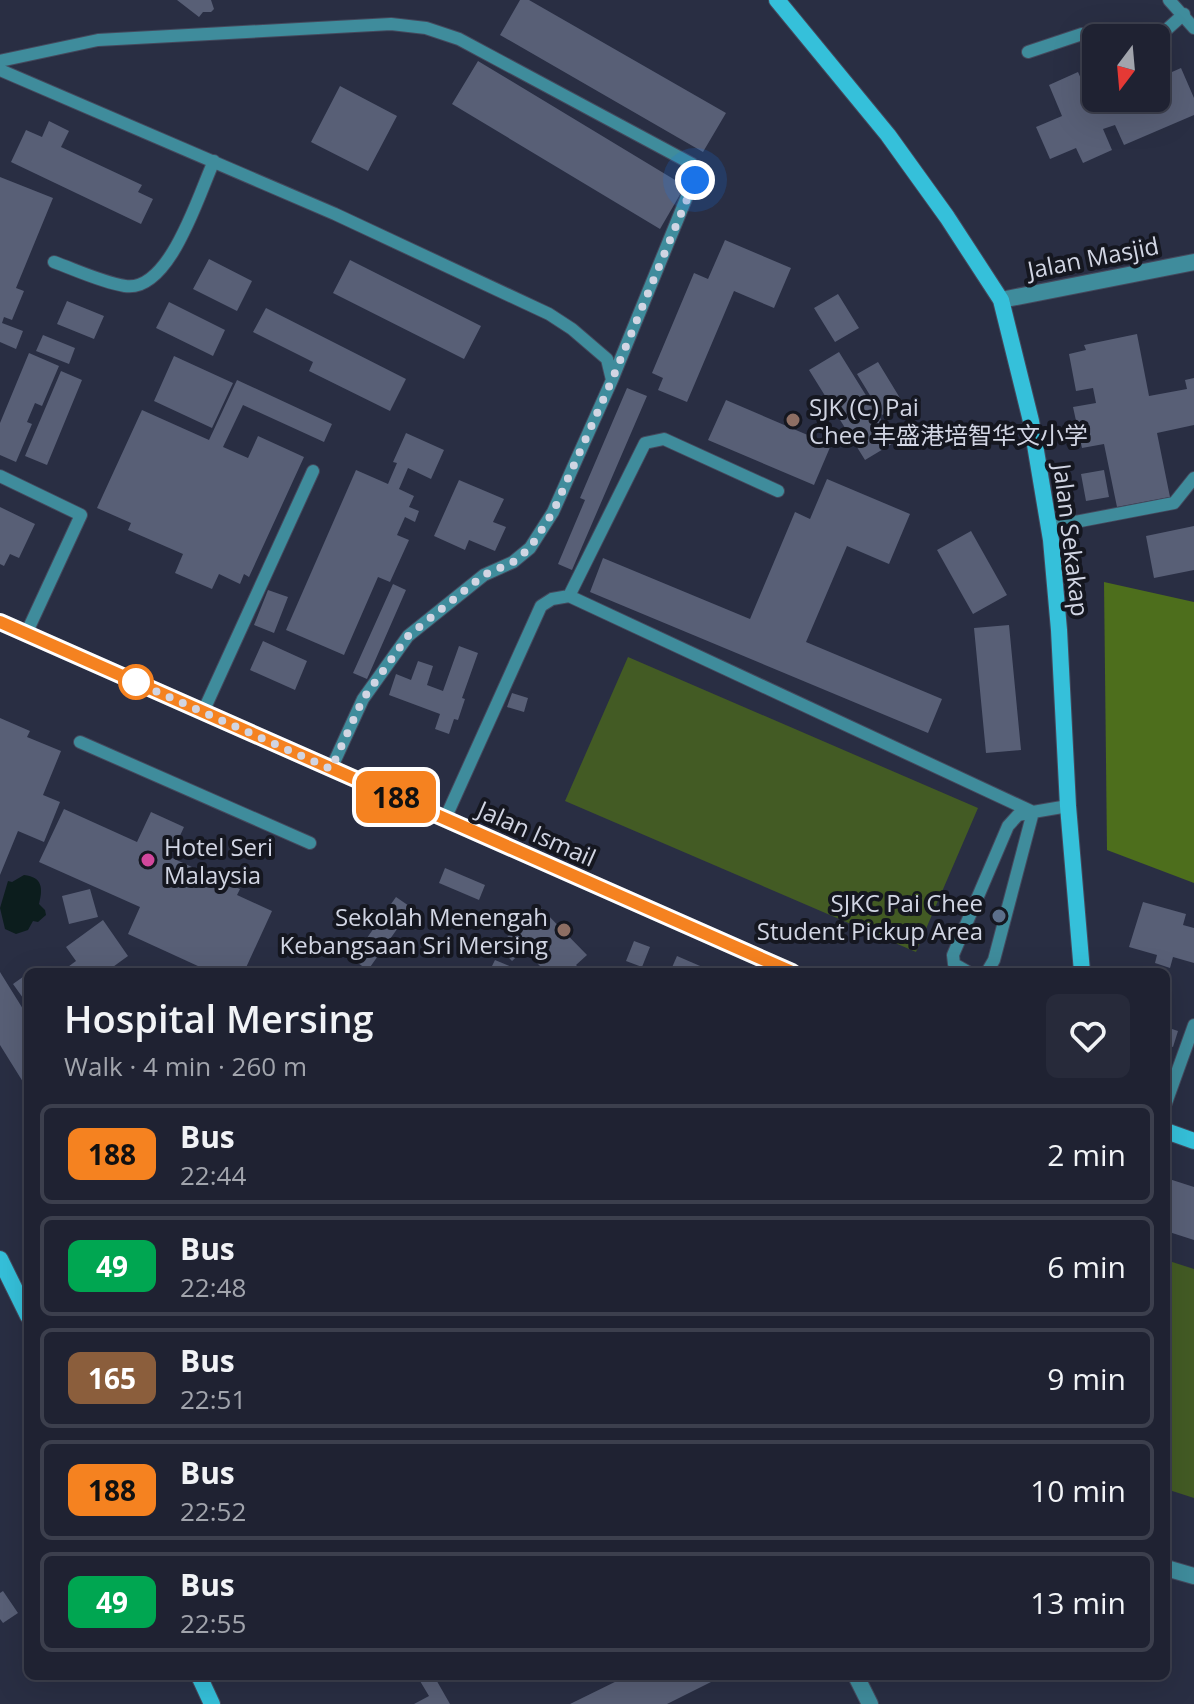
<!DOCTYPE html>
<meta charset="utf-8">
<style>
:root{--surface:#1f2232;--page:#272a3a;--text:#f1f3f6;--muted:#a1a4ac;--line:#3c3f4d}
body{margin:0;font-family:"Open Sans","Noto Sans SC",sans-serif;background:var(--page);color:var(--text);height:100vh;display:flex;flex-direction:column;font-size:30px;white-space:nowrap}
*{box-sizing:border-box;margin:0}
p{font-size:26px;color:var(--muted)}
.icon{flex:none;width:44px;height:44px;fill:none;stroke:currentColor;stroke-width:2;stroke-linecap:round;stroke-linejoin:round}
.map{position:relative;flex:1;overflow:hidden}
.side{position:absolute;left:24px;top:968px;width:1146px;height:712px;display:flex;flex-direction:column;background:var(--surface);border-radius:12px;box-shadow:0 8px 32px #0002,0 0 0 2px var(--line)}
.side>*{flex:none}
.badge{padding:0 16px;border-radius:12px;font-size:28px;line-height:52px}
.needle{width:52px;rotate:196deg}
.controls{position:absolute;left:1082px;top:24px;display:grid;gap:16px}
.controls a{display:grid;place-items:center;width:88px;height:88px;border-radius:12px;background:var(--surface);box-shadow:0 8px 32px #0002,0 0 0 2px var(--line);font-size:40px}
.you{position:absolute;width:40px;height:40px;margin:-20px;border:6px solid #fff;border-radius:50%;background:#1a73e8;box-shadow:0 0 0 12px #1a73e833}
.map>.badge{position:absolute;translate:-50% -50%;box-shadow:0 0 0 4px #fff}
.round{display:grid;place-items:center;flex:none;width:84px;height:84px;border-radius:12px;background:var(--page)}
.head{display:flex;align-items:center;justify-content:space-between;height:136px;padding:0 40px}
h1{font-size:38px;font-weight:600;line-height:60px}
ul{padding:0;list-style:none}
li{display:flex;align-items:center;gap:24px;height:100px;margin:0 16px 12px;padding:0 24px;border:4px solid var(--line);border-radius:12px}
li div{flex:1}
li b{display:block;font-size:30px}
li em{font-style:normal}
li .badge{min-width:88px;font-weight:700;text-align:center}
.map>svg:first-child{display:block}
.green{fill:#435b24}
.forest{fill:#4d6e1c}
.water{fill:#0c1d1d}
.building{fill:#585f76}
.lines{fill:none;stroke-linecap:round;stroke-linejoin:round}
.lane-casing{stroke:#44495d;stroke-width:14}
.street-casing{stroke:#44495d;stroke-width:18}
.secondary-casing{stroke:#44495d;stroke-width:18}
.lane{stroke:#3f8c9c;stroke-width:12}
.street{stroke:#3f8c9c;stroke-width:16}
.secondary{stroke:#35c0da;stroke-width:16}
.line-casing{stroke:#fff;stroke-width:18}
.line{stroke:#f58220;stroke-width:12}
.walk{stroke:#d1d5e3;stroke-width:8;stroke-dasharray:0 14.4}
.education-dot{fill:#8d6e63;stroke:#151720;stroke-width:3}
.stop-dot{fill:#fff;stroke:#f58220;stroke-width:4}
.hotel-dot{fill:#d1479c;stroke:#151720;stroke-width:3}
.service-dot{fill:#5c6f8a;stroke:#151720;stroke-width:3}
.labels{text-anchor:middle;dominant-baseline:central;stroke-width:8;stroke-linejoin:round;paint-order:stroke}
.street-label{font-size:24px;fill:#d1d5e3;stroke:#151720}
.poi-label{font-size:24px;fill:#d1d5e3;stroke:#151720;text-anchor:start}
</style>
<div class="map">
<svg width="1194" height="1704" viewBox="0 0 1194 1704">
<rect width="100%" height="100%" fill="#292e43"/>
<path class="green" d="M628,657L978,808L916,952L565,801Z
M1166,1260L1194,1269V1498L1166,1489Z"/>
<path class="forest" d="M1104,582L1194,602V883L1107,850Z"/>
<path class="water" d="M24,875C43,877 43,889 39,904L45,910L46,915L38,922L33,921L28,930L16,934L5,929L0,908L8,881L12,882Z"/>
<path class="building" d="M177,0H211L214,9L211,12H203L199,17Z
M520,0H529L726,113L703,152L500,35Z
M478,61L685,186L660,229L452,104Z
M1181,68L1194,98V115L1124,145L1115,125L1103,129L1112,150L1083,163L1076,148L1050,159L1036,127L1062,116L1049,85L1078,72L1093,106L1111,98H1156V79Z
M340,86L397,116L368,171L311,142Z
M49,121L69,131L61,147L142,185L138,192L153,199L141,224L11,162L26,130L42,137Z
M0,177L53,198L16,288L24,291L12,320L4,317L2,323L23,331L16,349L0,342Z
M725,240L791,268L774,308L734,291L687,402L658,390L663,378L652,373L694,273L708,279Z
M209,259L252,281L237,311L193,289Z
M350,260L481,326L464,359L333,293Z
M838,294L859,328L835,342L814,308Z
M67,301L104,316L94,339L57,324Z
M169,302L225,330L213,356L156,328Z
M266,308L406,379L390,411L309,371L313,362L253,332Z
M1137,334L1149,396L1187,389L1185,380L1194,378V425L1157,433L1170,497L1117,507L1104,444L1082,448L1073,407L1096,403L1093,388L1076,391L1069,354L1086,350L1084,345Z
M43,335L75,348L69,364L36,351Z
M839,352L895,442L865,460L809,370Z
M29,353L59,366L42,406L35,403L27,422L32,424L16,462L0,455V423Z
M174,356L233,383L212,428L154,401Z
M878,362L903,403L882,415L857,374Z
M61,371L82,380L47,465L25,456Z
M237,380L332,424L324,442L243,405L223,447L248,458L258,436L304,457L249,577L244,574L240,584L219,574L212,589L175,573L183,554L128,530L131,523L97,508L142,410L209,440Z
M627,388L647,396L572,570L558,564L585,500L580,498Z
M726,400L831,445L814,485L708,440Z
M406,433L444,450L431,479L408,468L399,489L414,496L409,507L419,511L415,522L405,517L397,535L409,540L390,582L378,577L344,655L286,630L356,470L388,484L397,463L393,462Z
M1104,470L1109,497L1086,501L1081,474Z
M827,479L910,514L889,564L847,546L806,642L942,699L928,733L590,592L603,558L750,619L795,512L810,519Z
M459,480L504,499L493,522L506,527L495,551L469,540L465,550L434,536Z
M0,507L35,524L19,558L10,554L4,566L0,564Z
M1194,526V570L1154,578L1146,536Z
M971,531L1007,595L973,614L937,550Z
M393,584L406,590L367,679L353,673Z
M268,590L288,597L274,633L254,625Z
M1009,625L1021,750L986,753L974,628Z
M263,641L307,661L295,690L250,670Z
M459,646L478,653L462,698L465,699L458,720L454,719L449,734L435,729L440,714L389,695L396,674L411,680L418,661L433,666L427,685L443,691Z
M512,693L528,698L524,712L507,707Z
M0,718L30,731L27,737L61,751L43,795L60,802L44,842L18,831L0,875Z
M64,809L137,842L151,812L184,827L170,857L240,889L237,895L272,911L244,972H211L128,934L140,907L39,862Z
M445,868L485,885L479,900L439,883Z
M90,889L98,917L69,924L62,896Z
M396,897L412,908L368,970L352,959Z
M1143,902L1186,914L1183,925L1194,928V963L1173,957L1170,968L1155,963L1157,955L1129,947Z
M539,906L587,955L576,965L583,972H546L524,950L512,961L498,946Z
M103,920L128,956L106,972H61L76,961L66,947Z
M634,941L650,947L642,967L626,961Z
M677,956L714,972H670Z
M495,960L524,972H489Z
M0,972L28,1017V1090L0,1045Z
M27,974L28,976V1005L13,984Z
M1166,1027L1178,1031L1173,1047L1166,1045Z
M1166,1178L1194,1187V1240L1166,1231Z
M3,1591L18,1613L3,1623L0,1619V1593Z
M417,1676H434L450,1704H414L429,1696Z
M627,1676H723L667,1704H570Z"/>
<g class="lines">
<g class="lane-casing">
<path id="lane" d="M1169,0L1194,28
M1156,39L1184,14
M1028,52L1082,34L1096,41
M0,61L98,40L391,24L426,28L459,39L692,164L697,172L612,380L553,512L530,548L513,562L484,575L408,636L363,699L331,769
M0,70L335,214L549,314L572,329L607,359L612,380
M54,262C76,270 101,282 125,286C170,293 199,193 214,161
M0,476L81,515L26,634
M1049,527L1174,503L1194,478
M569,596L1033,812L1068,806
M203,712L313,471
M80,742L310,843
M445,819L541,606L552,599L569,596L645,443L664,439L778,491
M968,972L954,964L953,955L1008,826L1018,815L1033,812L994,960L987,972
M1166,1103L1194,1025"/>
</g>
<g class="street-casing">
<path id="street" d="M1001,300L1194,262
M0,622L792,972
M1166,1568L1194,1576
M856,1676L870,1704"/>
</g>
<g class="secondary-casing">
<path id="secondary" d="M777,0L888,135L947,217L1001,300L1031,421L1051,540L1059,630L1068,806L1082,972
M1166,1131L1194,1141
M0,1259L28,1316
M199,1676L212,1704"/>
</g>
<use href="#lane" class="lane"/>
<use href="#street" class="street"/>
<use href="#secondary" class="secondary"/>
</g>
<g class="lines">
<g class="line-casing">
<path id="line" d="M0,622L792,972"/>
</g>
<use href="#line" class="line"/>
<path class="walk" d="M136,682L133,681L331,769L363,699L408,636L484,575L513,562L530,548L553,512L612,380L695,180"/>
</g>
<g class="education-dot">
<circle cx="793" cy="420" r="8"/>
<circle cx="564" cy="930" r="8"/>
</g>
<circle class="stop-dot" cx="136" cy="682" r="16"/>
<circle class="hotel-dot" cx="148" cy="860" r="8"/>
<circle class="service-dot" cx="999" cy="916" r="8"/>
<g class="labels">
<g class="street-label">
<text transform="translate(1093 257) rotate(-11)">Jalan Masjid</text>
<text transform="translate(1072 540) rotate(83)">Jalan Sekakap</text>
<text transform="translate(537 833) rotate(24)">Jalan Ismail</text>
</g>
<g class="poi-label">
<text x="809" y="406">SJK (C) Pai<tspan x="809" dy="28">Chee 丰盛港培智华文小学</tspan></text>
<text x="164" y="846">Hotel Seri<tspan x="164" dy="28">Malaysia</tspan></text>
<text x="983" y="902" text-anchor="end">SJKC Pai Chee<tspan x="983" dy="28">Student Pickup Area</tspan></text>
<text x="548" y="916" text-anchor="end">Sekolah Menengah<tspan x="548" dy="28">Kebangsaan Sri Mersing</tspan></text>
</g>
</g>
</svg>
<div class="controls">
<a><svg class="needle" viewBox="-14 -14 28 28"><path d="M0-13l5 13h-10z" fill="#e53935"/><path d="M0 13l5-13h-10z" fill="#a1a4ac"/></svg></a>
</div>
<div class="you" style="left:695px;top:180px"></div>
<b class="badge" style="left:396px;top:797px;background:#f58220;color:#111">188</b>
<section class="side">
<div class="head"><div><h1>Hospital Mersing</h1><p>Walk · 4 min · 260 m</p></div><a class="round"><svg class="icon" aria-label="heart" viewBox="0 0 24 24"><path d="M12 20l-8-8c-3-5 5-10 8-4 3-6 11-1 8 4z"/></svg></a></div>
<ul>
<li><span class="badge" style="background:#f58220;color:#111">188</span><div><b>Bus</b><p>22:44</p></div><em>2 min</em></li>
<li><span class="badge" style="background:#00a651;color:#fff">49</span><div><b>Bus</b><p>22:48</p></div><em>6 min</em></li>
<li><span class="badge" style="background:#8b5e3c;color:#fff">165</span><div><b>Bus</b><p>22:51</p></div><em>9 min</em></li>
<li><span class="badge" style="background:#f58220;color:#111">188</span><div><b>Bus</b><p>22:52</p></div><em>10 min</em></li>
<li><span class="badge" style="background:#00a651;color:#fff">49</span><div><b>Bus</b><p>22:55</p></div><em>13 min</em></li>
</ul>
</section>
</div>
